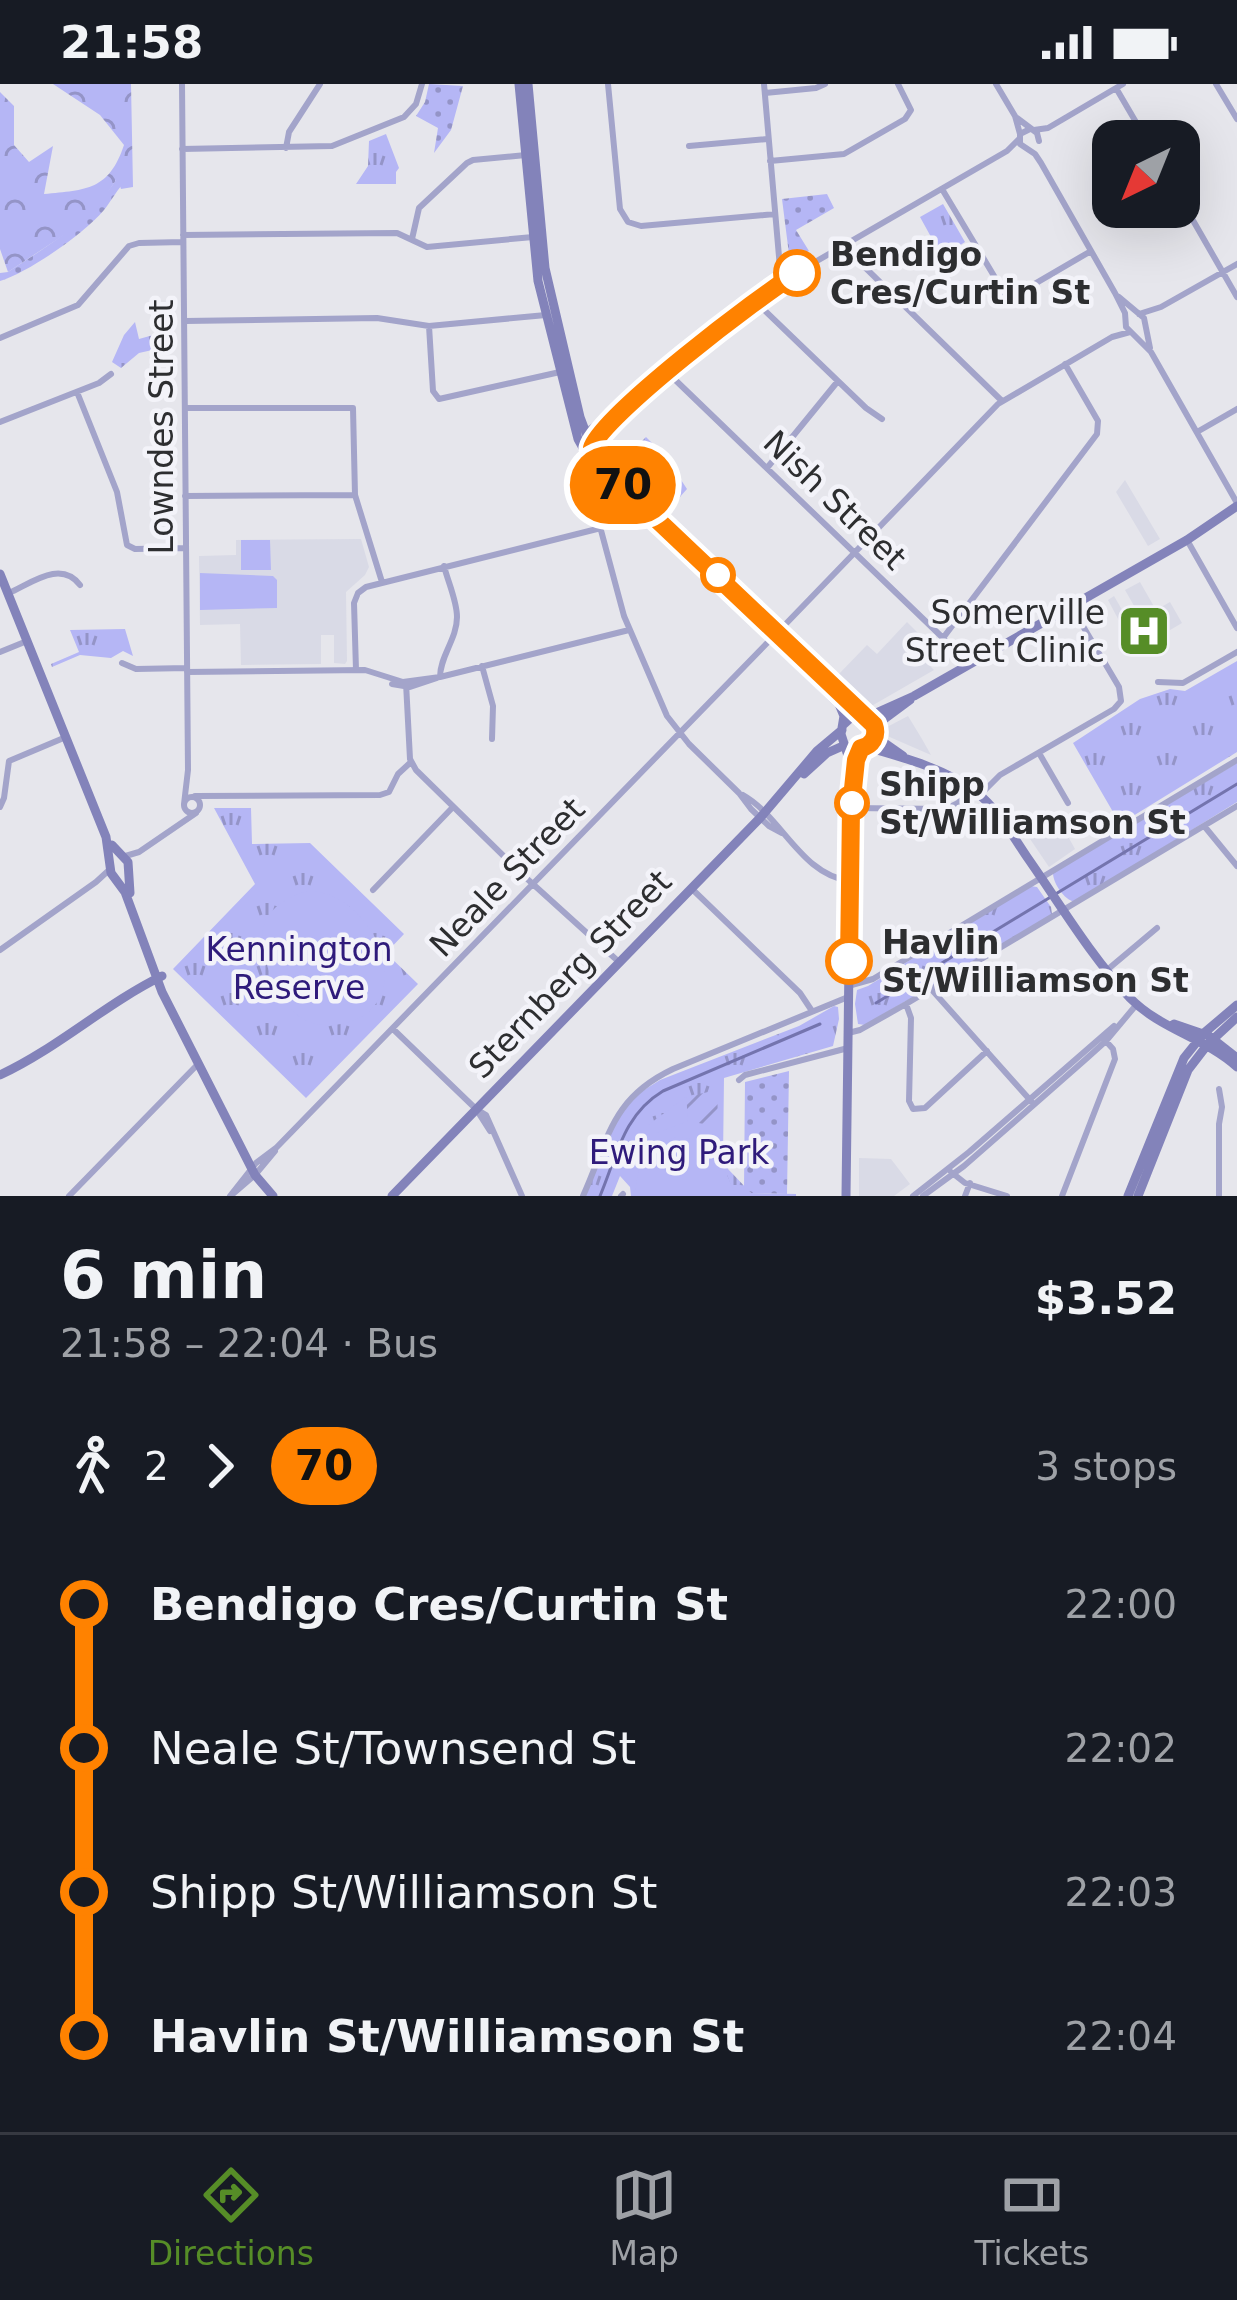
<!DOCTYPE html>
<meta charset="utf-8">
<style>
:root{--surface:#171b24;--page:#242831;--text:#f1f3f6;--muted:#9ea1a6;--line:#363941;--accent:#568d27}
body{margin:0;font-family:"DejaVu Sans",sans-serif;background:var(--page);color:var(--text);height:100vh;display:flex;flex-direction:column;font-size:45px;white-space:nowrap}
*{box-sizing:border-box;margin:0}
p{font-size:39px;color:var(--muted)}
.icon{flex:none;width:66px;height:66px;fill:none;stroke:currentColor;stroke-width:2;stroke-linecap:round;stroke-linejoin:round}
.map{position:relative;height:1112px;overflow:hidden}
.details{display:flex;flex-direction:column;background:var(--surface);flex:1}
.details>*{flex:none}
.badge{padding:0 24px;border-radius:39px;font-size:42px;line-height:78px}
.needle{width:78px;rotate:223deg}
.buttons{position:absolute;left:1092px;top:36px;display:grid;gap:24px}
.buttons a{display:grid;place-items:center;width:108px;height:108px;border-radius:24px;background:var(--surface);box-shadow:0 12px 48px #0002;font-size:60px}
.map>.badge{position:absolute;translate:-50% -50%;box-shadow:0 0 0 6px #fff}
.legs{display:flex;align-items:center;gap:18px;height:132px;padding:0 60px;font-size:39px}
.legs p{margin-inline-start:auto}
.head{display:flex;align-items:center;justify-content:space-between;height:204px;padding:0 60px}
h1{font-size:66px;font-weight:800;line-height:90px}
ul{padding:0 60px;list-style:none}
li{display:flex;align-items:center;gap:42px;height:144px;font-size:45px}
li i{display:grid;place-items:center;width:18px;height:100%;margin:0 15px;background:currentColor}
li i::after{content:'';width:30px;height:30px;margin:-15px;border:9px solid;border-radius:50%;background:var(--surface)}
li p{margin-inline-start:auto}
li:first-child i{background:linear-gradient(#0000 50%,currentColor 0)}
li:last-child i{background:linear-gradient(currentColor 50%,#0000 0)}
.status{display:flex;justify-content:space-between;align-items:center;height:84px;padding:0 60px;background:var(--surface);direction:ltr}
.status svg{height:33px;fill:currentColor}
.menu{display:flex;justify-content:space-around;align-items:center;height:168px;border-top:3px solid var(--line);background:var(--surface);font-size:33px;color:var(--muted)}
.menu a{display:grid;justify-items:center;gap:6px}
.menu .on{color:var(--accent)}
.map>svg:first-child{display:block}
.built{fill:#d9dae6}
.grass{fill:url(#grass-dots)}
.forest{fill:url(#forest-crowns)}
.park{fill:url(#park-tufts)}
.garden{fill:url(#garden-furrows)}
.pitch{fill:#b5b6f5}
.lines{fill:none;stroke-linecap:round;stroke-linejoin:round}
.stream{stroke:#7474ae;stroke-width:3}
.street{stroke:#a3a4ca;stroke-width:6}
.secondary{stroke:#8383ba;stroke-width:9}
.line-1-casing{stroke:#fff;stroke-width:27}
.line-1{stroke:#ff8200;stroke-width:18}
.stop-1-dot{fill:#fff;stroke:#ff8200;stroke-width:6}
.labels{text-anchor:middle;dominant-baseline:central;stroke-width:9;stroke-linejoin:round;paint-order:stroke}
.stop-label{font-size:33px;font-weight:bold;fill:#2d2e30;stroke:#f3f3f9;text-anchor:start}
.street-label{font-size:33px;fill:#2d2e30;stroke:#f3f3f9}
.poi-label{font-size:33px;fill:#2d2e30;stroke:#f3f3f9;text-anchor:end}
.park-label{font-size:33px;fill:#2f1b7b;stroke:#f3f3f9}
</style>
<div class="status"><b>21:58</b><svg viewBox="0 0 49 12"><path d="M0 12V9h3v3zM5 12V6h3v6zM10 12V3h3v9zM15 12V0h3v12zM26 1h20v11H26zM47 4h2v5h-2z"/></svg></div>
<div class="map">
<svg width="1237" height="1112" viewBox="0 0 1237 1112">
<defs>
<pattern id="grass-dots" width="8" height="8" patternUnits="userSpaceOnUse" patternTransform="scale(3)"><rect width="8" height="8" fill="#b5b6f5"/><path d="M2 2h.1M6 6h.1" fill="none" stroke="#9494c7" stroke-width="1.8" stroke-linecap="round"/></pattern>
<pattern id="forest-crowns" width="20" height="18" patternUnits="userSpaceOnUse" patternTransform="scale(3)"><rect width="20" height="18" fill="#b5b6f5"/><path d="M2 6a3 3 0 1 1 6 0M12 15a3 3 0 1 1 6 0" fill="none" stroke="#9494c7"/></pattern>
<pattern id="park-tufts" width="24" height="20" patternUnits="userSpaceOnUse" patternTransform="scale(3)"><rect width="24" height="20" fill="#b5b6f5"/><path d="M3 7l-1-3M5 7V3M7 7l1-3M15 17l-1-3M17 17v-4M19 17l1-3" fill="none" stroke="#9494c7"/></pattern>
<pattern id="garden-furrows" width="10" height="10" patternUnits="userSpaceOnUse" patternTransform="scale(3)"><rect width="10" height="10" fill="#b5b6f5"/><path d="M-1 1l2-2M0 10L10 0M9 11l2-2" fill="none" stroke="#9494c7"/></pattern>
</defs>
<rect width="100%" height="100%" fill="#e6e6ec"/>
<path class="built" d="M1125,396L1160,455L1148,462L1116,408Z
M361,455L369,483L365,491L346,508L347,577L345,580L334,579V551H321V580L241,581L240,540L200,541L199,472L236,471V456Z
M1140,498L1156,526L1170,518L1182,539L1155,555L1151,550L1132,561L1108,516L1114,512L1125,531H1132L1137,527L1125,506Z
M907,538L926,557L916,568L934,586L868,624L836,593L867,561L877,570Z
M908,632L922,655L931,671L885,651L887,643Z
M1056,731L1075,765L1049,783L1026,749Z
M859,1074L891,1075L910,1100L894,1112H859Z"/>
<path class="grass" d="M429,0L463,2L451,46L434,69L438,44L416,32L425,18Z
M116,96H127C117,105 112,116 104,126C84,150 29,188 0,197V189L8,188C52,159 86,140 116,96Z
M827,110L834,124L796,146L809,167L790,178L782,115Z
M646,353L666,373L687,405L679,414L669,403L660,379L640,359Z
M789,987L787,1110L751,1109L744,1104L745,998Z"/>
<path class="forest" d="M53,0H131L133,103L121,105L120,102L126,96H116L98,123L73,145L8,188L0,165V8L14,22V61L29,78L53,62L44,110C87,106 109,106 124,61L100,31Z"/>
<path class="park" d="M386,50L399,84L396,88V100H356L368,82L369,57Z
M943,120L965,158L931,180L925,169L936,162L920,133Z
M135,238L139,255L171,246L170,262L139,269L121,284L112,278L124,251Z
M125,545L133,572L123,567L111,574L80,571L52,583L51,580L79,568L70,546Z
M1237,577V668L1120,740L1073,659L1140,615L1170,605L1185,607Z
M1237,679V718L1075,818C1064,816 1053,799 1053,789Z
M214,724H251L252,760L310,759L404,850L386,869L418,900L306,1014L173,885L255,800Z
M1030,802L1037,803L1051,823L1052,830L1049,833L865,941L858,940L855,920L857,906L868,902Z
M834,922L838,923L839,935L833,962L724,994L723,1074L728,1085L751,1109L796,1110V1112H631L630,1103L620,1092L612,1112H585L614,1038L636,1011L660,996L799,942Z"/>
<path class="garden" d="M717,1006L718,1036L704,1040L688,1037L686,1013Z"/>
<path class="pitch" d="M241,456H270L271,486H241Z
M200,489L273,492L277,496V524L200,526Z
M307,807C349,806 387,853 385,895C384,911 375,925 361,933C345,941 324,945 307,937C279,925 250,859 268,832C277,819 292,812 307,807Z
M686,1013L688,1037L656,1049L648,1041Z
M680,1053C712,1057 726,1082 735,1112H636C635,1081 647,1058 680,1053Z"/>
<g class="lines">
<path class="stream" d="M876,919L1237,700
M600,1112C617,1072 623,1031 663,1007L820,940"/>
<path class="street" d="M182,0L188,686L184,720
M608,0L620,125L628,138L641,142L775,130
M764,0L780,184L784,196
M996,0L1015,32L1020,50
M1216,0L1237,35
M1116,4L1147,57
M765,9L816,4L825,0
M1017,34L1037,49L1039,57
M1030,45L1020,50V60L1035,70L1041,79L1115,209L1125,229L1126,243L1151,268L1237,419
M1034,46L1048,44L1123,0
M689,62L768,55
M286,64L289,48L320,0
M182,65L332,62L404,33L416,20L422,0
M770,77L844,70L905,35L911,26L898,0
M942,105L1006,212L1012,213L1091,167
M1179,112L1237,213
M183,151L397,149L427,163L533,153
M412,155L419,124L467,79L473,76L526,71
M843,162L1002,317
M1119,213L1144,234L1150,264
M757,219L866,324L882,335
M1139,230L1161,223L1237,180
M185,237L377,234L429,242L546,231
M429,242L433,307L439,315L560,288
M0,254L78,221L129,162L139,159L183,158
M667,288L943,554L966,582
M77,308L117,408L127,461L135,465L186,464
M185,324H353L355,411L382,498
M0,338L99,299L111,290
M586,347L623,323L784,196L1007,67L1019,55
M1197,348L1237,325
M593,362L598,350L617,330
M767,384L838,297
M605,394L595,411V424L624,532L667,632L689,660L739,709L751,725L769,742L782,749
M185,412L355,411
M599,428L602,412L610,400
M1187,456L1237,544
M9,509C33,498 61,476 80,501
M778,548L998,320L1112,253L1130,248
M943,554L1097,350L1098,337L1065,280
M0,568L27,557
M122,579L136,585L187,584
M482,582L493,622L492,655
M356,586L354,519L358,509L366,503L601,444
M187,588L365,586L403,598L440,593L629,546
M440,593C440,572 457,555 457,533C457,517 448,498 444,482
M1158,598L1183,599L1237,568
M406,599L410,675L416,686L524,792L619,878
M392,600L410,603L437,594
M1039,669L1068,719
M981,710L1000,691L1114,625L1121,617L1119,603L1071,522
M743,711C782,733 801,791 850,797
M195,712L380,711L389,708L398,690L411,678
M184 721a8 8 0 1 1 16 0a8 8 0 1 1-16 0Z
M0,723L4,714L9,677L66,653
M851,724L946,725L958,719L970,704
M1205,743L1237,782
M122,773L139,768L196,729
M691,804L800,909L812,927
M373,806L453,723
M0,866L96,798L108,787
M1107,886L1157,844
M848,902L873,895L1237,676
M932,906L1031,1017
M906,920L911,934L909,1017L913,1025L925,1024L987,967
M393,945L476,1025L486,1031L522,1112
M848,949L860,946L906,920L1237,722
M739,996L745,991L848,964
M1219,1005L1222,1023L1219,1040V1112
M476,1025L490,1047
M951,1088L965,1099L1007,1112
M234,1109L255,1091L275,1067
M69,1112L199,979
M230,1112L256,1079L276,1064L771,555
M583,1112C609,1055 610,1015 673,985L848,913
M621,1112L623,1110
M913,1112L969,1068L1114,942
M923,1112L964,1082L1086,975L1106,957L1137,920
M965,1112L970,1099
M1062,1112L1115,975L1113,965L1104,955"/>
<path class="secondary" d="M519,0L538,197L578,355L591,378L610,400L839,620L844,632L841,650L849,675L847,704L851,724
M528,0L545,184L580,333L592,365L649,427L862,630
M0,490L106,753L111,789L125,808L162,908L255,1091L273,1112
M843,641L854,631L876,629L914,612L1187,456L1237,422
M876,645L883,636L910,616
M876,649L883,658L903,672
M867,663C902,673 946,685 976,708C998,725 1012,751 1027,773C1060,820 1090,871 1130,914C1160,945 1205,954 1237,983
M863,664L871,660L876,649L872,637L865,631
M804,690L827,669L845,661
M112,761L128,778L130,809
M1174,940L1209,952L1237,974
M0,991C58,964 105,920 162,892
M392,1112L760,734L817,667L842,646
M846,1112L851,724L856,676L861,664
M1128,1112L1184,974L1204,949L1237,921
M1138,1112L1188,986L1208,960L1237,933"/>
</g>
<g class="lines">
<g class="line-1-casing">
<path id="line-1" d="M797,189C762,210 600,333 592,364L649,428L874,641C878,652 872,662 861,664L856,676L851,724L849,877"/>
</g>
<use href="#line-1" class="line-1"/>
</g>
<defs>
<g id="hospital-square" transform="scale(2.7)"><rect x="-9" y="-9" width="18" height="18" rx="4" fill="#568d27" stroke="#f3f3f9"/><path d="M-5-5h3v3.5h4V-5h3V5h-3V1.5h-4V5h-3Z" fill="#fff"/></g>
</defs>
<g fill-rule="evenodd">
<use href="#hospital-square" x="1144" y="547"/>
</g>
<g class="stop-1-dot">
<circle cx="797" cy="189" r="21"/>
<circle cx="718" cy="491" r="15"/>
<circle cx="852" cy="719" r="15"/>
<circle cx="849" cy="877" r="21"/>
</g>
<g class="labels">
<g class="stop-label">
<text x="830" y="170">Bendigo<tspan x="830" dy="38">Cres/Curtin St</tspan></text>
<text x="879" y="700">Shipp<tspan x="879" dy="38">St/Williamson St</tspan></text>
<text x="882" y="858">Havlin<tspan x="882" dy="38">St/Williamson St</tspan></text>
</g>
<g class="street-label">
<text transform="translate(161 343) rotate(-90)">Lowndes Street</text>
<text transform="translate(835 416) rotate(44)">Nish Street</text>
<text transform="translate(507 793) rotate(-46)">Neale Street</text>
<text transform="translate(570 890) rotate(-46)">Sternberg Street</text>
</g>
<g class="poi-label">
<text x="1105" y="528">Somerville<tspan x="1105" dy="38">Street Clinic</tspan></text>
</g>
<g class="park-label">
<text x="299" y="865">Kennington<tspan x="299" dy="38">Reserve</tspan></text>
<text x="679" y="1068">Ewing Park</text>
</g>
</g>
</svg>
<div class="buttons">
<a><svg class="needle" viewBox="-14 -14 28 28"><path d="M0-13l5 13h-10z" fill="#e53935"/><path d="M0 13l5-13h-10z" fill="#9ea1a6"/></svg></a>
</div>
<b class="badge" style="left:623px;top:401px;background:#ff8200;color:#111">70</b>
</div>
<section class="details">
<div class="head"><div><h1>6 min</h1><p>21:58 – 22:04 · Bus</p></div><b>$3.52</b></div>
<div class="legs"><svg class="icon" aria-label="walk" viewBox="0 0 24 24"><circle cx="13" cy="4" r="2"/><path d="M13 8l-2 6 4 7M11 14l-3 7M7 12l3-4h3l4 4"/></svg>2<svg class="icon" aria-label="forward" viewBox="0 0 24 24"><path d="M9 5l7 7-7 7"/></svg><b class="badge" style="background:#ff8200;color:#111">70</b><p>3 stops</p></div>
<ul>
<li><i style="color:#ff8200"></i><b>Bendigo Cres/Curtin St</b><p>22:00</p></li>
<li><i style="color:#ff8200"></i><span>Neale St/Townsend St</span><p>22:02</p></li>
<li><i style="color:#ff8200"></i><span>Shipp St/Williamson St</span><p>22:03</p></li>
<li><i style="color:#ff8200"></i><b>Havlin St/Williamson St</b><p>22:04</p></li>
</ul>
</section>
<nav class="menu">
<a class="on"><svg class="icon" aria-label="directions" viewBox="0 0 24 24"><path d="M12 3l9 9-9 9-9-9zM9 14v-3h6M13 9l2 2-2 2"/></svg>Directions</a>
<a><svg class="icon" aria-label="map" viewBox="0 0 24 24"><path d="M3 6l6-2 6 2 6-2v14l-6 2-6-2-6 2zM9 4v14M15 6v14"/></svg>Map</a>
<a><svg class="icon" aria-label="tickets" viewBox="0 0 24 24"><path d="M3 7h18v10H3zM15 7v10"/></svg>Tickets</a>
</nav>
